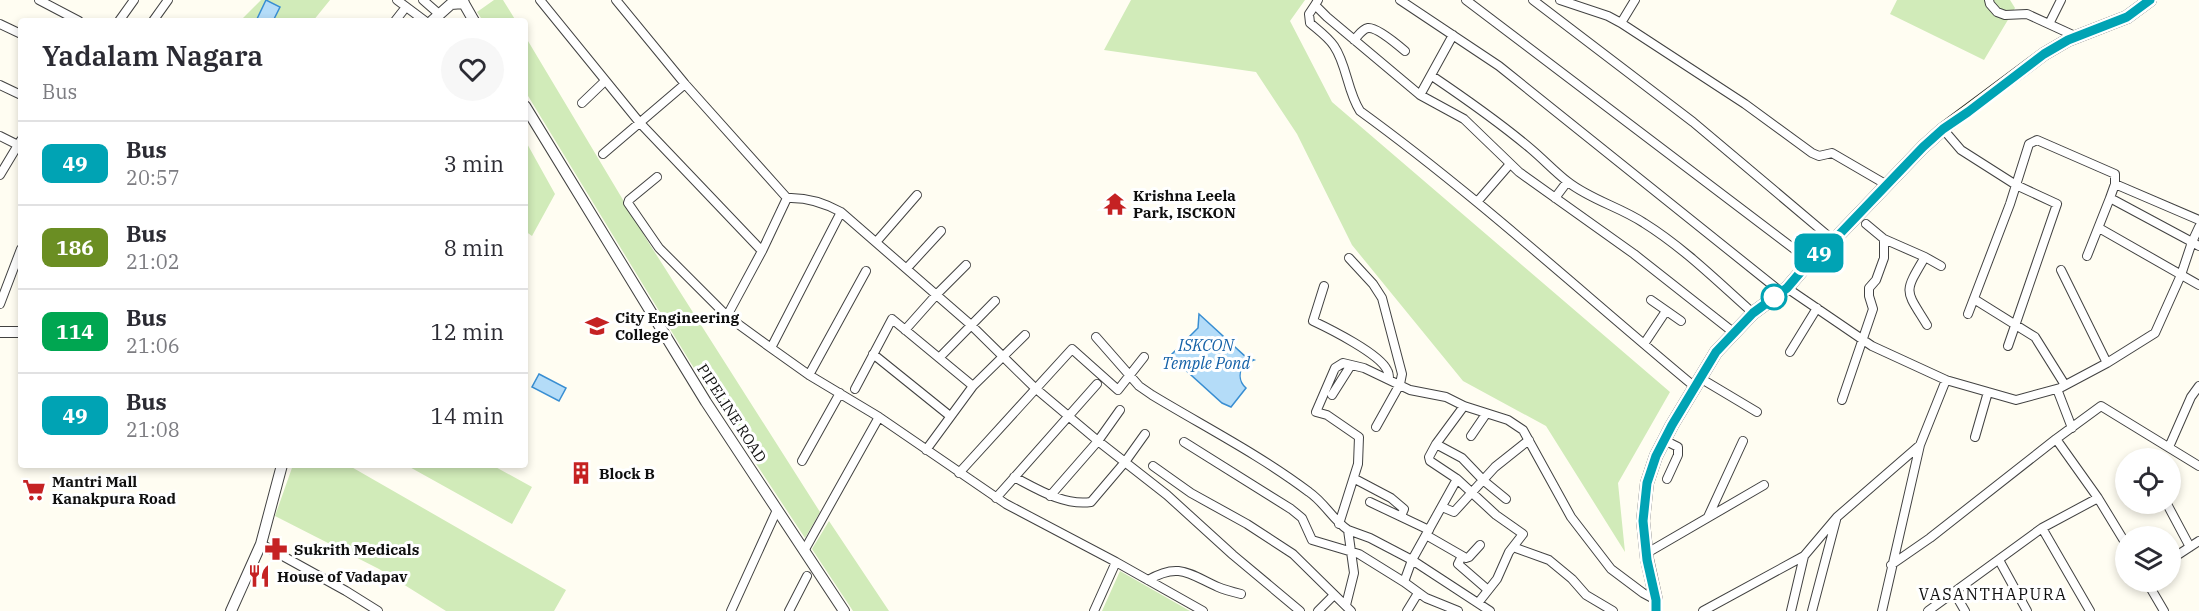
<!DOCTYPE html>
<style>
:root{--surface:#fff;--page:#f7f7f7;--text:#2b2b33;--muted:#7c7c81;--line:#e1e1e2}
body{margin:0;font-family:"IBM Plex Serif",serif;background:var(--page);color:var(--text);height:100vh;display:flex;flex-direction:column;font-size:22px;white-space:nowrap}
*{box-sizing:border-box;margin:0}
p{font-size:20px;color:var(--muted)}
.icon{flex:none;width:33px;height:33px;fill:none;stroke:currentColor;stroke-width:2;stroke-linecap:round;stroke-linejoin:round}
.map{position:relative;flex:1;overflow:hidden}
.side{position:absolute;left:18px;top:18px;width:510px;height:450px;display:flex;flex-direction:column;background:var(--surface);border-radius:6px;box-shadow:0 3px 9px #0003}
.side>*{flex:none}
.badge{padding:0 12px;border-radius:9px;font-size:21px;line-height:39px}
.fabs{position:absolute;left:2115px;top:448px;display:grid;gap:12px}
.fabs a{display:grid;place-items:center;width:66px;height:66px;border-radius:50%;background:var(--surface);box-shadow:0 3px 9px #0003;font-size:30px}
.map>.badge{position:absolute;translate:-50% -50%;box-shadow:0 0 0 3px #fff}
.round{display:grid;place-items:center;flex:none;width:63px;height:63px;border-radius:32px;background:var(--page)}
.headline{display:flex;align-items:center;justify-content:space-between;height:102px;padding:0 24px}
h1{font-size:28px;font-weight:600;line-height:45px}
ul{padding:0;list-style:none}
li{display:flex;align-items:center;gap:18px;height:84px;padding:0 24px;border-top:2px solid var(--line)}
li div{flex:1}
li b{display:block;font-size:22px}
li em{font-style:normal}
li .badge{min-width:66px;font-weight:700;text-align:center}
.map>svg:first-child{display:block}
.green{fill:#d1ebb9}
.water{fill:#b4dcf8;stroke:#398ed2;stroke-width:1.5}
.lines{fill:none;stroke-linecap:round;stroke-linejoin:round}
.minor-casing{stroke:#424242;stroke-width:10}
.tertiary-casing{stroke:#424242;stroke-width:12}
.secondary-casing{stroke:#313131;stroke-width:14}
.minor{stroke:#fff;stroke-width:8}
.tertiary{stroke:#fff;stroke-width:10}
.secondary{stroke:#fff9ad;stroke-width:12}
.line-casing{stroke:#fff;stroke-width:14}
.line{stroke:#00a3b4;stroke-width:9}
.stop-dot{fill:#fff;stroke:#00a3b4;stroke-width:3}
.labels{text-anchor:middle;dominant-baseline:central;stroke-width:6;stroke-linejoin:round;paint-order:stroke}
.poi-label{font-size:15px;font-weight:bold;fill:#0f0f0f;stroke:#fff;text-anchor:start}
.street-label{font-size:15px;fill:#0f0f0f;stroke:#fff}
.water-label{font-size:16px;font-style:italic;fill:#1360a7;stroke:#fff}
.neighbourhood-label{font-size:16px;letter-spacing:1.5px;fill:#0f0f0f;stroke:#fff}
</style>
<div class="map">
<svg width="2199" height="611" viewBox="0 0 2199 611">
<rect width="100%" height="100%" fill="#fffdf2"/>
<path class="green" d="M261,0H330L313,21H240Z
M494,0H503L516,21H483L477,12Z
M1131,0H1305L1290,21L1332,102L1670,392L1618,483L1625,552L1546,426L1463,381L1352,245L1297,134L1256,72L1104,50Z
M1897,0H2010L2015,8L1984,60L1890,14Z
M525,36L647,240L820,512L805,538L703,383L525,91Z
M525,140L555,194L532,236L525,231Z
M293,465H348L566,590L554,611H446L379,569L275,516Z
M406,465H492L532,487L512,524Z
M829,521L889,611H853L812,549Z
M1120,571L1190,611H1102Z"/>
<path class="water" d="M266,0L280,7L273,21H256Z
M1199,314L1246,357L1254,360L1243,364C1239,373 1238,381 1246,388L1231,407L1222,403L1170,356L1198,328Z
M539,374L566,388L559,401L532,387Z"/>
<g class="lines">
<g class="minor-casing">
<path id="minor" d="M39,0L79,21
M397,0L425,21
M423,0L439,14
M540,0L640,123L762,251
M616,0L685,84L787,198C807,197 823,202 841,212L971,325L1035,388L1098,441L1167,495L1233,555L1300,611
M1318,0L1315,5L1327,17L1420,95L1464,119L1519,172L1634,254L1733,332
M1400,0L1499,66L1781,292
M1466,0L1810,261
M1533,0L1693,122L1833,240
M1560,0L1608,16L1621,23L1745,104L1812,153L1819,156L1832,153L1887,185
M1989,0L1990,4L1997,12L2005,15L2027,14L2075,36
M1315,5L1309,14L1310,23C1318,30 1328,37 1334,46C1347,65 1347,91 1360,111C1477,196 1583,294 1695,387
M119,21L134,0
M153,21L168,0
M395,21L406,7
M1621,23L1635,0
M0,24L21,34
M2049,24L2061,0
M1354,40C1358,36 1362,29 1368,28C1377,27 1398,45 1405,51
M1432,76C1466,99 1499,122 1531,149C1544,160 1555,172 1568,182C1591,200 1620,207 1644,223C1684,248 1718,282 1753,313
M0,85L21,95
M1420,95L1453,35
M582,103L605,81
M1943,129L1961,150L2016,185L2057,204L2008,346
M0,136L18,145
M603,154L685,84
M0,175L21,140
M657,177L629,200L628,203L659,248L727,316L771,348L809,375L879,417L1006,504L1116,562L1203,611
M2115,184L2199,220
M1555,198L1567,182
M1477,202L1510,164
M2099,228L2199,285
M1884,239L1925,257L1941,266
M877,241L917,195
M2087,256L2110,198L2192,242L2199,227
M1925,257C1903,294 1905,289 1927,325
M1349,258L1373,284L1382,298L1402,374L1400,384L1376,427
M907,268L941,231
M2061,270L2107,363
M1324,286L1313,321C1330,329 1380,354 1387,370C1389,373 1389,376 1389,379
M1787,288L1872,346L1946,380L2016,400L2060,388L2107,363L2155,333L2181,275L2192,242L2199,246
M1974,299L2035,337L2065,385
M1651,300L1681,321
M0,304L21,249
M1968,314L2010,204L2029,144L2037,140L2115,174V184L2110,198
M727,316L762,251L787,198
M905,330L937,294L966,265
M1096,337L1139,386L1152,395C1205,427 1260,455 1309,492C1325,503 1333,520 1348,530L1354,573L1346,605
M1644,344L1666,311
M771,348L841,212
M1790,352L1817,308
M873,354L950,416
M939,358L995,301
M809,375L866,271
M1700,378L1757,412
M855,389L892,319L973,386
M2057,389L2072,428
M1332,395L1351,365
M1842,400L1873,309L1869,296V288L1876,280L1884,258V239L1866,224
M1464,406L1436,444L1462,458L1484,481L1506,499
M1471,436L1486,414
M1975,437L1988,392
M2056,439L2101,406L2199,466
M1664,440L1678,447V455L1667,479
M1184,442L1291,509L1302,518L1312,540L1359,554L1404,582L1426,598L1458,611
M2169,447L2191,397L2199,386
M926,450L973,386L1025,335
M802,461L840,393
M1153,466L1191,493L1247,524L1293,554L1351,611
M959,473L1072,349L1118,390L1144,357
M1014,477C1037,489 1064,506 1091,502L1125,462L1145,434
M1355,479L1391,498L1404,509L1401,516
M1457,479L1496,515L1523,534L1509,552L1497,579L1478,603
M1050,496L1098,441L1120,410
M996,498L1097,384
M1370,502L1429,530
M2167,504L2190,547
M1442,507L1454,512L1495,467L1529,440
M1708,517L1743,441
M1339,524L1358,464L1359,437L1327,415L1316,412L1335,368L1343,363L1364,368L1410,390L1446,397L1464,406L1508,420L1523,430L1571,517L1611,569L1643,593L1656,600
M2042,528L2090,611
M1348,530L1370,538L1412,560L1490,611
M1426,535L1466,558L1469,557L1480,545
M261,544L346,591L378,611
M1513,547L1549,560L1572,579L1586,595L1613,611
M804,551L879,417
M1647,553L1764,485
M1462,556L1458,564L1488,590
M1999,560L2027,611
M2170,560L2199,541
M1891,565L1930,538L2056,439L2098,498L2126,544
M1148,580C1179,562 1189,574 1218,587C1225,590 1233,592 1241,594
M1404,582L1412,560L1457,479L1430,461L1429,457L1436,444
M2147,582L2164,611
M1954,592L1965,611
M731,611L777,510
M789,611L807,576
M1094,611L1116,562
M1318,611L1334,595
M1407,611L1418,593
M1703,611L1804,556L1837,517L1920,445
M1791,611L1804,556
M1812,611L1836,520
M1882,611L1920,445L1946,380
M1928,611L2042,528L2098,498"/>
</g>
<g class="tertiary-casing">
<path id="tertiary" d="M462,0L474,21
M432,21L451,4L464,3
M525,106L706,402L844,611
M0,332H21
M231,611L261,544L282,465"/>
</g>
<g class="secondary-casing">
<path id="secondary" d="M1656,611V600L1647,559L1643,521L1647,483L1656,456L1672,425L1716,352L1753,313L1787,288L1810,261L1832,242L1923,147L1943,129L2044,54L2068,40L2127,17L2150,0"/>
</g>
<use href="#minor" class="minor"/>
<use href="#tertiary" class="tertiary"/>
<use href="#secondary" class="secondary"/>
</g>
<g class="lines">
<g class="line-casing">
<path id="line" d="M1656,611V600L1647,560L1643,521L1647,483L1656,456L1672,425L1716,352L1753,313L1787,288L1810,261L1832,242L1923,147L1943,129L1968,112L2044,54L2068,40L2127,17L2150,0"/>
</g>
<use href="#line" class="line"/>
</g>
<defs>
<g id="temple-bare" transform="scale(1.8)"><path d="M0-6L5-2H3V0L6.5 2.5H4V6H1.5V3h-3V6H-4V2.5H-6.5L-3 0V-2H-5Z" fill="#c52223" stroke="#fff" stroke-width="2.5" paint-order="stroke"/></g>
<g id="university-bare" transform="scale(1.8)"><path d="M0-5L7-2L0 1L-7-2ZM-4 1L0 2.5L4 1V4Q0 6-4 4Z" fill="#c52223" stroke="#fff" stroke-width="2.5" paint-order="stroke"/></g>
<g id="building-bare" transform="scale(1.8)"><path d="M-4-6H4V6H1V3H-1V6H-4ZM-2.5-4.3h1.7v1.8h-1.7ZM.8-4.3h1.7v1.8H.8ZM-2.5-1h1.7V.8h-1.7ZM.8-1h1.7V.8H.8Z" fill="#c52223" stroke="#fff" stroke-width="2.5" paint-order="stroke"/></g>
<g id="supermarket-bare" transform="scale(1.8)"><path d="M-6-5.5h2.5l.6 2H6L4.5 2H-2.5L-4.4-4H-6ZM-1.5 3.2a1.3 1.3 0 1 0 .1 0ZM3 3.2a1.3 1.3 0 1 0 .1 0Z" fill="#c52223" stroke="#fff" stroke-width="2.5" paint-order="stroke"/></g>
<g id="pharmacy-bare" transform="scale(1.8)"><path d="M-2-6h4v4h4v4h-4v4h-4v-4h-4v-4h4Z" fill="#c52223" stroke="#fff" stroke-width="2.5" paint-order="stroke"/></g>
<g id="restaurant-bare" transform="scale(1.8)"><path d="M-5-6h1v4h1v-4h1v4h1v-4h1v5L-1.5 .5V6h-2V.5L-5-1ZM5-6V6H3V1.5H1.5Q1.5-4 5-6Z" fill="#c52223" stroke="#fff" stroke-width="2.5" paint-order="stroke"/></g>
</defs>
<g fill-rule="evenodd">
<use href="#temple-bare" x="1115" y="204"/>
<use href="#university-bare" x="597" y="326"/>
<use href="#building-bare" x="581" y="473"/>
<use href="#supermarket-bare" x="34" y="490"/>
<use href="#pharmacy-bare" x="276" y="549"/>
<use href="#restaurant-bare" x="259" y="576"/>
</g>
<circle class="stop-dot" cx="1774" cy="297" r="12"/>
<g class="labels">
<g class="poi-label">
<text x="1133" y="195">Krishna Leela<tspan x="1133" dy="17">Park, ISCKON</tspan></text>
<text x="615" y="317">City Engineering<tspan x="615" dy="17">College</tspan></text>
<text x="599" y="473">Block B</text>
<text x="52" y="481">Mantri Mall<tspan x="52" dy="17">Kanakpura Road</tspan></text>
<text x="294" y="549">Sukrith Medicals</text>
<text x="277" y="576">House of Vadapav</text>
</g>
<g class="street-label">
<text transform="translate(732 413) rotate(57)">PIPELINE ROAD</text>
</g>
<g class="water-label">
<text x="1206" y="345">ISKCON<tspan x="1206" dy="18">Temple Pond</tspan></text>
</g>
<g class="neighbourhood-label">
<text x="1993" y="594">VASANTHAPURA</text>
</g>
</g>
</svg>
<div class="fabs">
<a><svg class="icon" aria-label="locate" viewBox="0 0 24 24"><circle cx="12" cy="12" r="6"/><path d="M12 2v4M12 18v4M2 12h4M18 12h4"/></svg></a>
<a><svg class="icon" aria-label="layers" viewBox="0 0 24 24"><path d="M12 4l9 5-9 5-9-5zM3 14l9 5 9-5"/></svg></a>
</div>
<b class="badge" style="left:1819px;top:253px;background:#00a3b4;color:#fff">49</b>
<section class="side">
<div class="headline"><div><h1>Yadalam Nagara</h1><p>Bus</p></div><a class="round"><svg class="icon" aria-label="heart" viewBox="0 0 24 24"><path d="M12 20l-8-8c-3-5 5-10 8-4 3-6 11-1 8 4z"/></svg></a></div>
<ul>
<li><span class="badge" style="background:#00a3b4;color:#fff">49</span><div><b>Bus</b><p>20:57</p></div><em>3 min</em></li>
<li><span class="badge" style="background:#6b8e23;color:#fff">186</span><div><b>Bus</b><p>21:02</p></div><em>8 min</em></li>
<li><span class="badge" style="background:#00a651;color:#fff">114</span><div><b>Bus</b><p>21:06</p></div><em>12 min</em></li>
<li><span class="badge" style="background:#00a3b4;color:#fff">49</span><div><b>Bus</b><p>21:08</p></div><em>14 min</em></li>
</ul>
</section>
</div>
